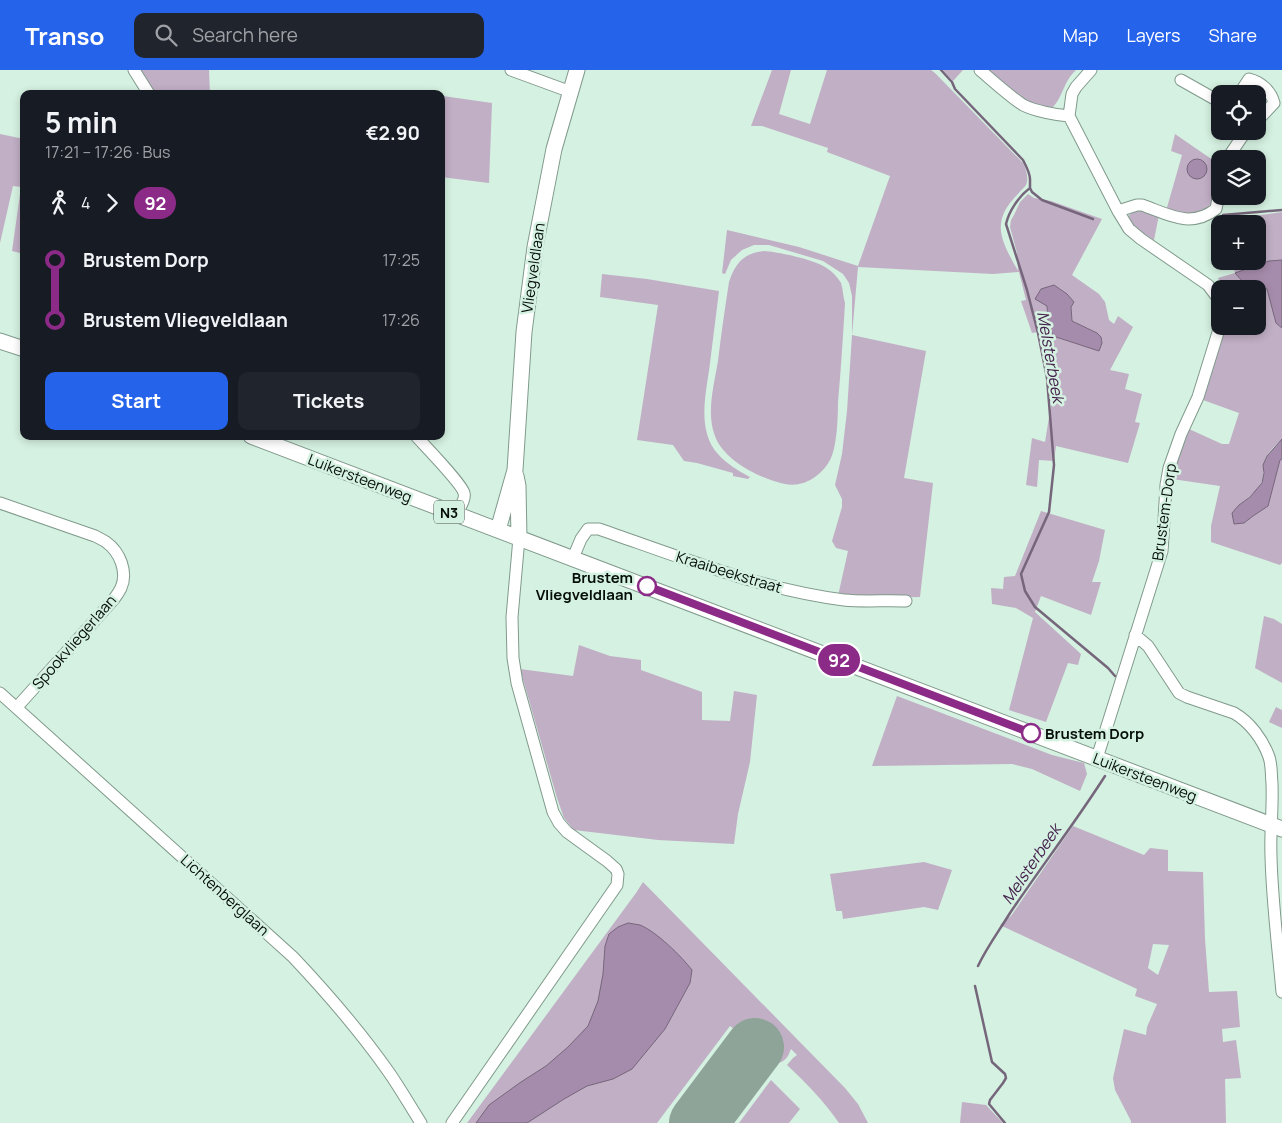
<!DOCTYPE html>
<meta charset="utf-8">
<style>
:root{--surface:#171b24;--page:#20242c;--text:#f1f3f6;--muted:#9ea1a6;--accent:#2563eb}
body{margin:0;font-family:Manrope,sans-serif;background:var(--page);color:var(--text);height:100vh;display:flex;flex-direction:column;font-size:19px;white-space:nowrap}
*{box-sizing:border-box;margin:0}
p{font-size:16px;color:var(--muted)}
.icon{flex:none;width:28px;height:28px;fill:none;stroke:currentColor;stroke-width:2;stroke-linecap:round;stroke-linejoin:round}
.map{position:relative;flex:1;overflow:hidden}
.details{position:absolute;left:20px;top:20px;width:425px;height:350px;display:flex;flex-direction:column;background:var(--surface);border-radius:10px;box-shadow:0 2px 8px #0003}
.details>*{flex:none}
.badge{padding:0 10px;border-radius:16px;font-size:18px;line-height:32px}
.buttons{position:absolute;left:1211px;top:15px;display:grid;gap:10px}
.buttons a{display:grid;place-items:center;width:55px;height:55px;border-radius:10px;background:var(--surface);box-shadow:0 2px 8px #0003;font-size:25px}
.map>.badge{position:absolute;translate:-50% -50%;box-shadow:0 0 0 2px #fff}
.legs{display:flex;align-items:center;gap:8px;height:55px;padding:0 25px;font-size:16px}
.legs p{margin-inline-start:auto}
.head{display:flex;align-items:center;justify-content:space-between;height:85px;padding:0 25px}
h1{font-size:28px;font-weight:700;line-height:38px}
.cta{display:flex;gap:10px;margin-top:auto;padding:10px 25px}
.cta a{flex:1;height:58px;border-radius:10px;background:var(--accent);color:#fff;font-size:20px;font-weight:700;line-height:58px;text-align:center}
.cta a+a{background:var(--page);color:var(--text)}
ul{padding:0 25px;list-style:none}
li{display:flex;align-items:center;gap:18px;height:60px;font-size:19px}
li i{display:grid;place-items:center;width:8px;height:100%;margin:0 6px;background:currentColor}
li i::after{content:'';width:12px;height:12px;margin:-6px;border:4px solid;border-radius:50%;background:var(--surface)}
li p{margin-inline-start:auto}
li:first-child i{background:linear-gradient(#0000 50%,currentColor 0)}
li:last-child i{background:linear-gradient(currentColor 50%,#0000 0)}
header{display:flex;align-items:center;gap:30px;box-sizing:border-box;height:70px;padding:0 25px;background:var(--accent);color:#fff}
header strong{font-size:24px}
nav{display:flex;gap:28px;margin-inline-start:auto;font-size:18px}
.search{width:350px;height:45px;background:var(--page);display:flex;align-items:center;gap:12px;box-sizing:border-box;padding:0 18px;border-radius:10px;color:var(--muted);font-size:19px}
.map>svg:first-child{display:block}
.green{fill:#c1afc5;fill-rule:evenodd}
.water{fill:#a68cac;stroke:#76667b}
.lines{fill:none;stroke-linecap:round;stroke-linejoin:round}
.stream{stroke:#76667b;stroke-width:2.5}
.runway{stroke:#8fa498;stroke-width:58}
.minor-casing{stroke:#809a8c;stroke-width:13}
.major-casing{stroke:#809a8c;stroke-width:17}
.minor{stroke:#fff;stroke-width:11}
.major{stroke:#fff;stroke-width:15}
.line-1-casing{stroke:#fff;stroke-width:11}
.line-1{stroke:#8c2b87;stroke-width:8}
.stop-1-dot{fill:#fff;stroke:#8c2b87;stroke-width:2.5}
.labels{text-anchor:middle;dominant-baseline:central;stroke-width:5;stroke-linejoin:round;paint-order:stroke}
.shield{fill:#d5f1e1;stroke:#43524a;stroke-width:1}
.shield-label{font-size:14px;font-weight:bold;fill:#050e09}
.street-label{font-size:15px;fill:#050e09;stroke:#d5f1e1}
.stop-label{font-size:15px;font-weight:bold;fill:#050e09;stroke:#d5f1e1;text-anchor:end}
.water-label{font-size:16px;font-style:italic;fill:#45224d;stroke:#d5f1e1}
</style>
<header>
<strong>Transo</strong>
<div class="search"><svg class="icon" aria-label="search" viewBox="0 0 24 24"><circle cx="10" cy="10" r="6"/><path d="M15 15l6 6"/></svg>Search here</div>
<nav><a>Map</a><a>Layers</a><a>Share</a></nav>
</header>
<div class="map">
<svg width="1282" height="1053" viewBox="0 0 1282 1053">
<rect width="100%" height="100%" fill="#d5f1e1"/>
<path class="green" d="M138,0H209L210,24L152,21Z
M772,0H791L779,44L810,54L827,0H931L935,3L1023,93C1026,99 1029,108 1026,115C1024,118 1020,121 1018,124C1010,132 1002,142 1001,154C999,169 1011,188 1018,201L1017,183L1010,157L1011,150L1014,145L1020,132L1028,124L1034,128L1051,131L1102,149L1072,205L1099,224L1105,232L1109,250L1114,254L1118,246L1133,257L1110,300L1129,304L1125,319L1142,324L1135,352L1140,353L1128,393L1056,376L1054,391L1039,390L1037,417L1026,415L1032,368L1045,372L1051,335L1045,269L1038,262L1032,263L1021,231L1026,230L1019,202L993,204L858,197L852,265L926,281L904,408L933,413L920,527L866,528L838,526L848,481L836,478L832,471L842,437V429L835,415L842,384L847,341L852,265V226L849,213L843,204L823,191L769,175H754L742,180L731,190L725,204L722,203L727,160L799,177L858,196L890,106L827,82L828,78L762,56H751ZM1047,236L1071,237L1072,251L1097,263L1048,250Z
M943,0H963L953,11Z
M986,0H1076C1073,3 1070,6 1068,10C1062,20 1060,31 1051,39L1029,33Z
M443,26L492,33L489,113L441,107V68Z
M0,64L24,69V184L12,181L21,117L13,116L0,173Z
M1175,64L1220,95L1214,135L1212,137L1193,145L1166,141L1182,85L1171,81Z
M1138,139L1159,145L1154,170C1145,164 1130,157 1129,145Z
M1282,142V190L1269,191L1235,203L1244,213L1267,219L1276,253L1282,258V369C1277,374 1270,380 1266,387C1263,393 1264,399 1263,406C1262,419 1249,427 1239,435L1244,453L1253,446L1271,424L1280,390L1282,389V493L1280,495L1211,472V456L1220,416L1172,409L1176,393L1189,359L1222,374H1229L1239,343L1203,330L1223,256H1258V219H1224L1218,208L1235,203L1232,191H1258V154H1225L1224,150Z
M764,181C779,182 817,190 828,199C833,202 838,208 841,213C843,219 843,227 845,233C843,266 841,299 838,332C838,346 837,375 831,388C823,405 804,418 785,414C761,409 724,391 715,366C706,343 714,315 718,291C721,265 725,238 729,212C735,194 743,183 764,181Z
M602,204L647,209L719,221C716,245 713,269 710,293C707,318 699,348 710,372C717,388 735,399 750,407L748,409L733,406V403L697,393L684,391L673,375L637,370L658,235L600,227Z
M1041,441L1105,460L1099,491L1092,512H1101L1091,545L1041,526L1035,542L1081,584L1078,595L1068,593L1046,652L1009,640L1033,548L1016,538L992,534L991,518L1003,519L1004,507L1015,506Z
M1264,546L1274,549L1282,554V613L1255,598Z
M579,575L610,586L641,590V600L702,622V650L730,651L734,621L757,625L750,692L738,744L734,774L658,770L574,760L564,748L557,728L520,599L573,606Z
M897,626L1052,685L1084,693L1087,704L1080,721L1032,699L1012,694L872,696Z
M1276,637L1282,640V658L1269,652Z
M1073,756L1144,785L1150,778L1168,780V801L1203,802L1205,869L1209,922L1237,921L1240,957L1222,959L1223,972L1236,970L1241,1008L1225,1009L1226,1053H1131V1051L1115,1020L1113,1008L1124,959L1146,965L1147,957L1157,934L1135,926L1137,919L1000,855L1011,846ZM1153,874L1169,875L1158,905L1148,898Z
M924,792L952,800L938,840L924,837L843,849L842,841H836L830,804Z
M643,812L845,1018L858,1034L868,1053H839C824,1031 806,1013 787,995L793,988L797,985L791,979C788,986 787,990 779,993L730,956L657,1053H467L636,823Z
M771,1010L800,1039L789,1053H739Z
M962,1032L986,1035L1003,1053H960Z"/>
<path class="water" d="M1187 99a10 10 0 1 1 20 0a10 10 0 1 1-20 0Z
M1282,190V258L1276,253L1267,219L1259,216L1244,213L1235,203L1269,191Z
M1054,215L1067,224L1074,232L1071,237L1072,251L1097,263L1101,267L1102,273L1099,281L1053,266L1048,250L1047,236L1035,229L1041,219Z
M1282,369V389L1280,390L1268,436L1253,446L1244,453L1234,454L1232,443L1239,435L1250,427L1262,413L1264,403L1263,395L1267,386Z
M628,853C632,854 636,854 640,855C657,862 681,886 692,900L690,913L665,959L632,999L613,1009L587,1016L564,1029L527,1053H476L489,1035L521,1012L546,996L568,977L588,956L598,931L603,904L605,876L609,864L618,857Z"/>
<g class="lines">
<path class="stream" d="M941,0L952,12L955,19L1023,90C1026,96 1030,103 1030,109C1030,112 1030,115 1030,118
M1030,118C1019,126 1009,141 1006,154L1027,220L1038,263L1047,308L1054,395L1049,442L1021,504L1025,521L1035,537L1108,598L1115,606
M1030,118L1032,122L1042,130L1093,149
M1223,145L1282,140
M978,896C987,877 999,861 1010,843C1041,797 1075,753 1105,706
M975,916L992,992L1005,1004L1006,1008L1003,1013L990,1030L989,1034L1005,1053"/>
<path class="runway" d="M698,1053L755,977"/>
<g class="minor-casing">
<path id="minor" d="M134,0L149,24
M511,0L571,22
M980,0C994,12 1008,25 1023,35C1035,41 1056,45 1069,46
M1091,0L1076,17L1072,24L1069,46L1118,141L1129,159L1141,169L1208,215L1217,227L1220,236
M1181,10L1220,32
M1239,24L1249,9C1261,12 1271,21 1274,33L1258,50
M1227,89L1246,61
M1118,141L1137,135H1142C1168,144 1190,159 1216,139L1220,118
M416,366C425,376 462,414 464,423C466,429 459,439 456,445
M0,433L95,466C99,468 103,470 106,472C120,482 128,502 121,518C119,522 117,525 114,529L17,637
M573,488L581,469L588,459H599C677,486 762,520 844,530C864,532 886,530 906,531
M1135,565L1148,576L1179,623L1187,627L1234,643C1250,652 1263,670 1269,687C1272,696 1271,705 1272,713C1273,738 1270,762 1271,786C1272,831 1278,877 1282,922
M0,623L293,887C327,923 359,960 388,1001C400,1018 410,1036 421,1053
M1097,688L1162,481L1163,467L1166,415L1169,398L1181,364L1198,327L1220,256
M452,1053L617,815L618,804L616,799L607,791L567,762L559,753L553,742L517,613L513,588L512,547L519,468"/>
</g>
<g class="major-casing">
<path id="major" d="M0,271L24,279
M251,366L1282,759
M516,406L518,416L519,468
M498,460L515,400L524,262L535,177L554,79L577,0"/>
</g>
<use href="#minor" class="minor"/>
<use href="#major" class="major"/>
</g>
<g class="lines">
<g class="line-1-casing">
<path id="line-1" d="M647,516L1031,663"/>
</g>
<use href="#line-1" class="line-1"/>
</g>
<g class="stop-1-dot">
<circle cx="647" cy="516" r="9"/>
<circle cx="1031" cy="663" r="9"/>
</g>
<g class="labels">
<rect class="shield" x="434" y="430.5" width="30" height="23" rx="4"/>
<g class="shield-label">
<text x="449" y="442">N3</text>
</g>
<g class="street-label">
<text transform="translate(533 198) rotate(-82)">Vliegveldlaan</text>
<text transform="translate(360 408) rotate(21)">Luikersteenweg</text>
<text transform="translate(1164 442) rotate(-82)">Brustem-Dorp</text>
<text transform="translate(729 502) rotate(17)">Kraaibeekstraat</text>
<text transform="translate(74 572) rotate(-49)">Spookvliegerlaan</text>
<text transform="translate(1145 707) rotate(21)">Luikersteenweg</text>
<text transform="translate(225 825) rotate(42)">Lichtenberglaan</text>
</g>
<g class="stop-label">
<text x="633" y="507">Brustem<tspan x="633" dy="17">Vliegveldlaan</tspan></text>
<text x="1045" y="663" text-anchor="start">Brustem Dorp</text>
</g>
<g class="water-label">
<text transform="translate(1051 287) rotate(80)">Melsterbeek</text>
<text transform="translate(1031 794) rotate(-56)">Melsterbeek</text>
</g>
</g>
</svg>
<div class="buttons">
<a><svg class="icon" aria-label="locate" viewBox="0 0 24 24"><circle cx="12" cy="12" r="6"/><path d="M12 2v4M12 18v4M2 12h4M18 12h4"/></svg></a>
<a><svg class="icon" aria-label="layers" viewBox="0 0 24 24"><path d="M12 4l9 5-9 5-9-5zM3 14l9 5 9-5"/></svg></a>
<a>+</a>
<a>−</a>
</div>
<b class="badge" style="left:839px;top:590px;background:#8c2b87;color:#fff">92</b>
<section class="details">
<div class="head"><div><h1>5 min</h1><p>17:21 – 17:26 · Bus</p></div><b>€2.90</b></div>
<div class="legs"><svg class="icon" aria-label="walk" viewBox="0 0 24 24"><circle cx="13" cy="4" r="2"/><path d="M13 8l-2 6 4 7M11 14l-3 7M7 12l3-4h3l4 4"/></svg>4<svg class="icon" aria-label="forward" viewBox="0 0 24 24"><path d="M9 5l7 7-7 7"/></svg><b class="badge" style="background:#8c2b87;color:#fff">92</b></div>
<ul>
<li><i style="color:#8c2b87"></i><b>Brustem Dorp</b><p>17:25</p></li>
<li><i style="color:#8c2b87"></i><b>Brustem Vliegveldlaan</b><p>17:26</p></li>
</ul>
<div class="cta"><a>Start</a><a>Tickets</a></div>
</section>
</div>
